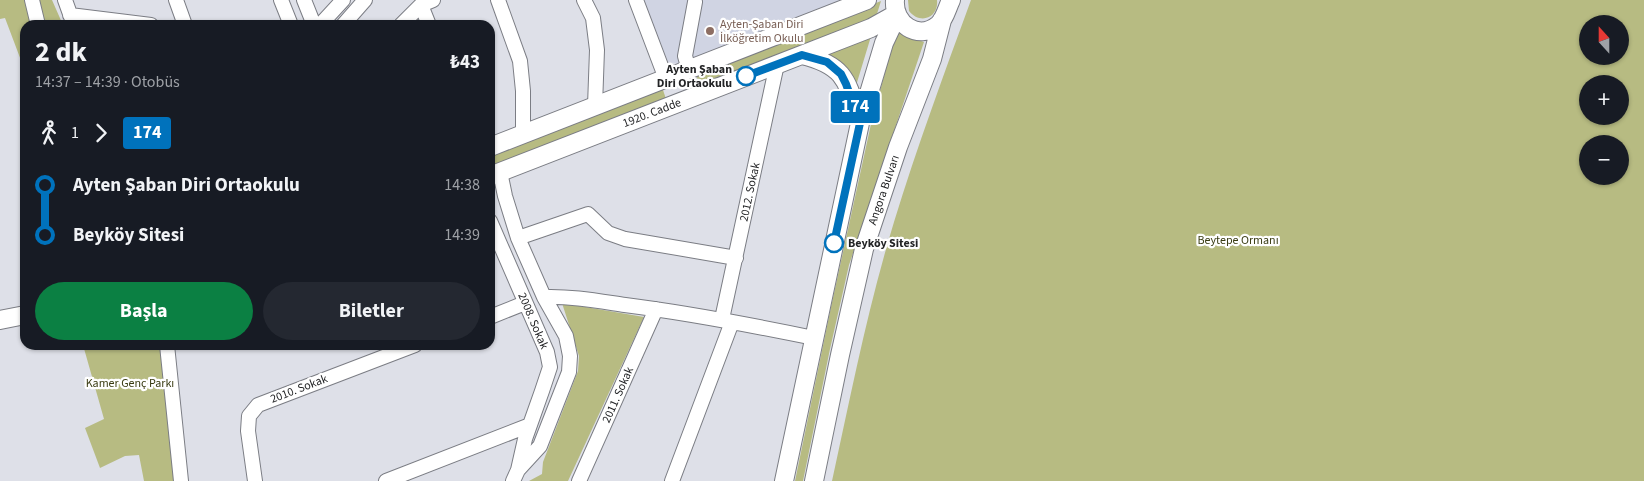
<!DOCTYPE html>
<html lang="tr">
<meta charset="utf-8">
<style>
:root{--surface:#171b24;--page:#242831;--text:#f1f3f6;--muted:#9ea1a6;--accent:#0b8043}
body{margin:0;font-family:"Source Sans 3",sans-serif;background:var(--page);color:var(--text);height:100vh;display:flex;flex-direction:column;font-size:19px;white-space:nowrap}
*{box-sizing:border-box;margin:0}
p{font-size:16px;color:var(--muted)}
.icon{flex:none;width:28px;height:28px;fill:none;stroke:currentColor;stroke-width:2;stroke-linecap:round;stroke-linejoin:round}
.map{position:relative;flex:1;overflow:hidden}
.drawer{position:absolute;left:20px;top:20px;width:475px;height:330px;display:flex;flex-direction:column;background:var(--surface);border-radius:15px;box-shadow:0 1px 4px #0004}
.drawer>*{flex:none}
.badge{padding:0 10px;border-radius:4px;font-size:18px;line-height:32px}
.needle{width:32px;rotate:339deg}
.tools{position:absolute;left:1579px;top:15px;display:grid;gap:10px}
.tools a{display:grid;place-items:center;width:50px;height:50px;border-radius:50%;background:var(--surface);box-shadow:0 1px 4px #0004;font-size:25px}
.map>.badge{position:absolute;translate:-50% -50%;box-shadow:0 0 0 2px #fff}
.legs{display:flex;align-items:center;gap:8px;height:55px;padding:0 15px;font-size:16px}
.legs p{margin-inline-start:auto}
.overview{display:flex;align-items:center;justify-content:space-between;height:85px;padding:0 15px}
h1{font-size:28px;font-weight:700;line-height:38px}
.cta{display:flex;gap:10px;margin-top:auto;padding:10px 15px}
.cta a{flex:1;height:58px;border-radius:30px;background:var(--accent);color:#fff;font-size:20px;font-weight:700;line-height:58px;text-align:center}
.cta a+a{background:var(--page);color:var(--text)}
ul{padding:0 15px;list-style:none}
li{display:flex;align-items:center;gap:18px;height:50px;font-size:19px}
li i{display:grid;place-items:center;width:8px;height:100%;margin:0 6px;background:currentColor}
li i::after{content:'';width:12px;height:12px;margin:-6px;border:4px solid;border-radius:50%;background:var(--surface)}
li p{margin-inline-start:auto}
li:first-child i{background:linear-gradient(#0000 50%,currentColor 0)}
li:last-child i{background:linear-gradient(currentColor 50%,#0000 0)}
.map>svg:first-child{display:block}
.built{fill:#d0d4e3}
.green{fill:#b7bb82;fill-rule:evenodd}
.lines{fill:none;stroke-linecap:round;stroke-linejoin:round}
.minor-casing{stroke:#7b7d84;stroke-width:16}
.major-casing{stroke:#7b7d84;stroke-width:20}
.minor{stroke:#fff;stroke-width:14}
.major{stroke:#fff;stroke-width:18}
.line-1-casing{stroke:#fff;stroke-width:11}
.line-1{stroke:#0072bc;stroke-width:8}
.education-dot{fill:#8d6e63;stroke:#fff;stroke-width:2}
.stop-1-dot{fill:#fff;stroke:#0072bc;stroke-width:2.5}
.labels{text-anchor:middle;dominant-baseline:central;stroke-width:4.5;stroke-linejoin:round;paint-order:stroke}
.education-label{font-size:12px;fill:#785e54;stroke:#fff;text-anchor:start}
.stop-label{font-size:12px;font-weight:bold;fill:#232426;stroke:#fff;text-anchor:end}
.street-label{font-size:12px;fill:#232426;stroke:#fff}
.park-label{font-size:12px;fill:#3a3c13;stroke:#fff}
</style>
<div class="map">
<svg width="1644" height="481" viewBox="0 0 1644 481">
<rect width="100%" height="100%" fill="#dee0e8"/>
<path class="built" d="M644,0H843L681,64L668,62Z"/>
<path class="green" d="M0,0H52L63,25H25V71L5,18L0,19Z
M908,0H937C939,18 920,25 909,11Z
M971,0H1644V481H832C851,394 868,307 894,222C917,147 944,74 971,0ZM1588,24H1620V56H1588ZM1588,84H1620V116H1588ZM1588,144H1620V176H1588Z
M881,1L876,17L701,87L696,75Z
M896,32L924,42L849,265L830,349L803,481H795L831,307L871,124Z
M872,33L855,89L821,55Z
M661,89L663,90L666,99L490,169V156Z
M562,303L644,317L568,481H529L542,474L543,462L578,371L579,356Z
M83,345H161L177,481H144L139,455L125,456L100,468L85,428L104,419Z"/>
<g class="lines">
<g class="minor-casing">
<path id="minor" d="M32,0L38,25
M65,0L74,25
M176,0L185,25
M281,0L291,25
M304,0L314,25
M498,0L520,61L523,91V134
M584,0L593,18L597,50L595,106
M636,0L666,79
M421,5L429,25
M70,15L151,25
M320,25L343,0
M343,25L365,0
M401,25L421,5L433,0
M689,70L685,56L695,2
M500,172L505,196L518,238L544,297L566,336L570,356L569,372L540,446L518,470
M490,221L547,352L550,367L542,391L525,439L518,470L513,481
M518,238L588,214L608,233L625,239L736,258
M544,297C571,296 598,301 625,305C688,313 751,325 814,338
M490,317L525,303
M722,319L777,64
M167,345L181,481
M255,481L248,431L249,416L258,405L415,345
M386,481L530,425
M579,481L656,309
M672,481L732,322"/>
</g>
<g class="major-casing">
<path id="major" d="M895,0C893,24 918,41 938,25C945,19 947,8 951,0
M802,55C847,66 847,82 860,123
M490,147L867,0
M490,176L871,28L896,14
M0,320L25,315
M784,481L860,123L884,43L892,26L898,18
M814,481L840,355L864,249L898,147L932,59L942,20"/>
</g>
<use href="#minor" class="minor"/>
<use href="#major" class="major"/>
</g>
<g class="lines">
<g class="line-1-casing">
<path id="line-1" d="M746,76L802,55L827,62L841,74L846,84L860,123L834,243"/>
</g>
<use href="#line-1" class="line-1"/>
</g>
<circle class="education-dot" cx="710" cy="31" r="5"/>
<g class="stop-1-dot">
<circle cx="746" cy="76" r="9"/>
<circle cx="834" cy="243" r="9"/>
</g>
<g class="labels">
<g class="education-label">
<text x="720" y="24">Ayten-Şaban Diri<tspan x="720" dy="14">İlköğretim Okulu</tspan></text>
</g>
<g class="stop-label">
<text x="732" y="69">Ayten Şaban<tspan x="732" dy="14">Diri Ortaokulu</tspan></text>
<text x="848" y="243" text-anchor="start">Beyköy Sitesi</text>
</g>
<g class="street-label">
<text transform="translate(652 113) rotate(-21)">1920. Cadde</text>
<text transform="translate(884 190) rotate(-71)">Angora Bulvarı</text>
<text transform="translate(750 192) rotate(-78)">2012. Sokak</text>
<text transform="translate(533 321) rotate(67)">2008. Sokak</text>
<text transform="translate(299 389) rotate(-21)">2010. Sokak</text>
<text transform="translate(618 395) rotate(-66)">2011. Sokak</text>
</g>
<g class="park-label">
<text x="1238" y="240">Beytepe Ormanı</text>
<text x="130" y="383">Kamer Genç Parkı</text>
</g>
</g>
</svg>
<div class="tools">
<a><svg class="needle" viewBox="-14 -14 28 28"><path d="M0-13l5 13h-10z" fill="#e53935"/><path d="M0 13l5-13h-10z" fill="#9ea1a6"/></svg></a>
<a>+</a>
<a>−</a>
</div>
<b class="badge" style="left:855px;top:107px;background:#0072bc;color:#fff">174</b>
<section class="drawer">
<div class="overview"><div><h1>2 dk</h1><p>14:37 – 14:39 · Otobüs</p></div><b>₺43</b></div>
<div class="legs"><svg class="icon" aria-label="walk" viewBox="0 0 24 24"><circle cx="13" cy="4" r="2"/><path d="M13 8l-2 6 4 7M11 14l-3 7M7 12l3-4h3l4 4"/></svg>1<svg class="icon" aria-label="forward" viewBox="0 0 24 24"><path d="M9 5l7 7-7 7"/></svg><b class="badge" style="background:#0072bc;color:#fff">174</b></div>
<ul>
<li><i style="color:#0072bc"></i><b>Ayten Şaban Diri Ortaokulu</b><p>14:38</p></li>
<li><i style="color:#0072bc"></i><b>Beyköy Sitesi</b><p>14:39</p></li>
</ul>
<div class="cta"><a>Başla</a><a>Biletler</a></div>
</section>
</div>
